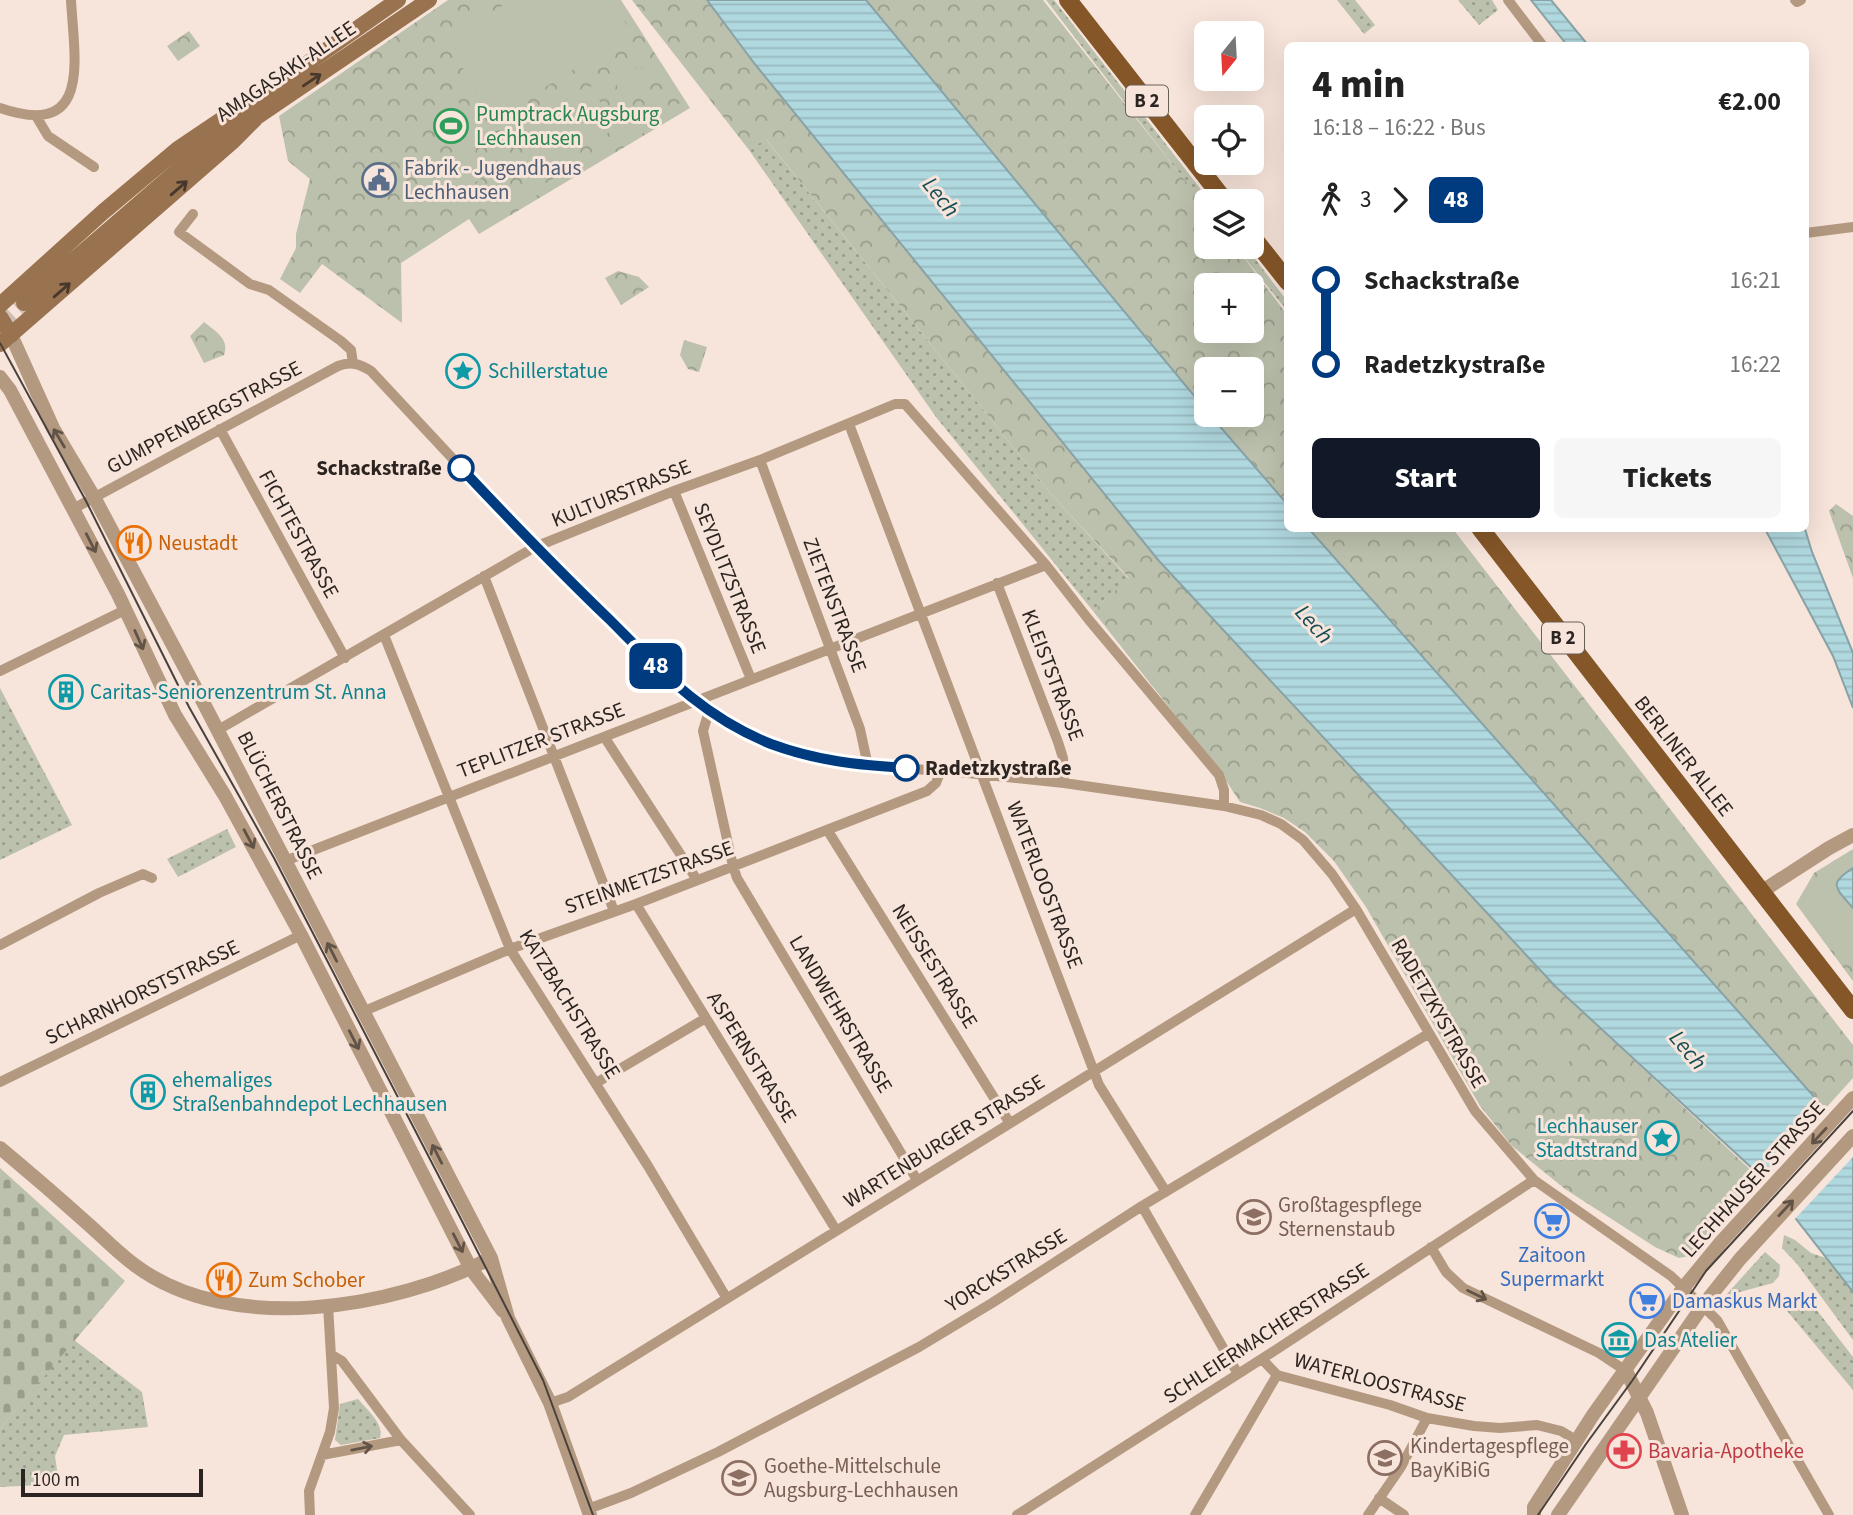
<!DOCTYPE html>
<meta charset="utf-8">
<style>
:root{--surface:#fff;--page:#f6f6f6;--text:#222;--muted:#767676;--accent:#111827}
body{margin:0;font-family:"Source Sans 3",sans-serif;background:var(--page);color:var(--text);height:100vh;display:flex;flex-direction:column;font-size:26px;white-space:nowrap}
*{box-sizing:border-box;margin:0}
p{font-size:23px;color:var(--muted)}
.icon{flex:none;width:38px;height:38px;fill:none;stroke:currentColor;stroke-width:2;stroke-linecap:round;stroke-linejoin:round}
.map{position:relative;flex:1;overflow:hidden}
.details{position:absolute;left:1284px;top:42px;width:525px;height:490px;display:flex;flex-direction:column;background:var(--surface);border-radius:10px;box-shadow:0 7px 28px #0002}
.details>*{flex:none}
.badge{padding:0 14px;border-radius:10px;font-size:24px;line-height:46px}
.needle{width:46px;rotate:198deg}
.controls{position:absolute;left:1194px;top:21px;display:grid;gap:14px}
.controls a{display:grid;place-items:center;width:70px;height:70px;border-radius:10px;background:var(--surface);box-shadow:0 7px 28px #0002;font-size:35px}
.scale{position:absolute;left:21px;bottom:18px;width:182px;box-sizing:border-box;padding-left:7px;border:4px solid #2b2420;border-top:0;font-size:19px;line-height:24px;white-space:nowrap;color:#2b2420;-webkit-text-stroke:5px #f7e4da;paint-order:stroke}
.map>.badge{position:absolute;translate:-50% -50%;box-shadow:0 0 0 4px #fff}
.legs{display:flex;align-items:center;gap:10px;height:77px;padding:0 28px;font-size:23px}
.legs p{margin-inline-start:auto}
.overview{display:flex;align-items:center;justify-content:space-between;height:119px;padding:0 28px}
h1{font-size:38px;font-weight:800;line-height:52px}
.primary-button{display:flex;gap:14px;margin-top:auto;padding:14px 28px}
.primary-button a{flex:1;height:80px;border-radius:10px;background:var(--accent);color:#fff;font-size:28px;font-weight:800;line-height:80px;text-align:center}
.primary-button a+a{background:var(--page);color:var(--text)}
ul{padding:0 28px;list-style:none}
li{display:flex;align-items:center;gap:24px;height:84px;font-size:26px}
li i{display:grid;place-items:center;width:10px;height:100%;margin:0 9px;background:currentColor}
li i::after{content:'';width:18px;height:18px;margin:-9px;border:5px solid;border-radius:50%;background:var(--surface)}
li p{margin-inline-start:auto}
li:first-child i{background:linear-gradient(#0000 50%,currentColor 0)}
li:last-child i{background:linear-gradient(currentColor 50%,#0000 0)}
.map>svg:first-child{display:block}
.grass{fill:url(#grass-dots)}
.forest{fill:url(#forest-crowns);fill-rule:evenodd}
.cemetery{fill:url(#cemetery-stones)}
.pitch{fill:#bcc1ad}
.water{fill:url(#water-rules);stroke:#88a2a6;stroke-width:2}
.pier{fill:#f7e4da}
.lines{fill:none;stroke-linecap:round;stroke-linejoin:round}
.secondary-tunnel{stroke:#cebeb5;stroke-width:16;stroke-dasharray:16 8;stroke-linecap:butt}
.minor{stroke:#b49981;stroke-width:10}
.tertiary{stroke:#b49981;stroke-width:14}
.secondary{stroke:#99734f;stroke-width:16}
.primary{stroke:#855728;stroke-width:18}
.tram{stroke:#49413c;stroke-width:2}
.oneway{stroke:#46382c}
.oneway2{stroke:#625347}
.line-1-casing{stroke:#fff;stroke-width:16}
.line-1{stroke:#003b80;stroke-width:10}
.stop-1-dot{fill:#fff;stroke:#003b80;stroke-width:3.5}
.labels{text-anchor:middle;dominant-baseline:central;stroke-width:6;stroke-linejoin:round;paint-order:stroke}
.shield{fill:#f7e4da;stroke:#685e58;stroke-width:2}
.shield-label{font-size:19px;font-weight:bold;fill:#2b2420}
.street-label{font-size:21px;fill:#2b2420;stroke:#f7e4da}
.leisure-label{font-size:21px;fill:#27864d;stroke:#f7e4da;text-anchor:start}
.service-label{font-size:21px;fill:#4e5e75;stroke:#f7e4da;text-anchor:start}
.culture-label{font-size:21px;fill:#0d838f;stroke:#f7e4da;text-anchor:start}
.stop-label{font-size:21px;font-weight:bold;fill:#2b2420;stroke:#f7e4da;text-anchor:end}
.food-label{font-size:21px;fill:#c56008;stroke:#f7e4da;text-anchor:start}
.education-label{font-size:21px;fill:#785e54;stroke:#f7e4da;text-anchor:start}
.shop-label{font-size:21px;fill:#366cbe;stroke:#f7e4da}
.health-label{font-size:21px;fill:#be3a42;stroke:#f7e4da;text-anchor:start}
.water-label{font-size:23px;font-style:italic;fill:#164f57;stroke:#f7e4da}
</style>
<div class="map">
<svg width="1853" height="1515" viewBox="0 0 1853 1515">
<defs>
<pattern id="grass-dots" width="8" height="8" patternUnits="userSpaceOnUse" patternTransform="scale(1.75)"><rect width="8" height="8" fill="#bcc1ad"/><path d="M2 2h.1M6 6h.1" fill="none" stroke="#999d8c" stroke-width="1.8" stroke-linecap="round"/></pattern>
<pattern id="forest-crowns" width="20" height="18" patternUnits="userSpaceOnUse" patternTransform="scale(1.75)"><rect width="20" height="18" fill="#bcc1ad"/><path d="M2 6a3 3 0 1 1 6 0M12 15a3 3 0 1 1 6 0" fill="none" stroke="#999d8c"/></pattern>
<pattern id="cemetery-stones" width="16" height="16" patternUnits="userSpaceOnUse" patternTransform="scale(1.75)"><rect width="16" height="16" fill="#bcc1ad"/><path d="M2 7V4a2 2 0 0 1 4 0v3zM10 15v-3a2 2 0 0 1 4 0v3z" fill="#999d8c"/></pattern>
<pattern id="water-rules" width="6" height="5" patternUnits="userSpaceOnUse" patternTransform="scale(1.75)"><rect width="6" height="5" fill="#b0d8df"/><path d="M0 2.5h6" fill="none" stroke="#98b9bf"/></pattern>
</defs>
<rect width="100%" height="100%" fill="#f7e4da"/>
<path class="grass" d="M1046,0H1054L1210,201H1206V208Z
M1337,0H1355L1375,25L1364,34Z
M1458,0H1492L1498,10L1479,25Z
M765,138L1051,494L1129,579L1093,611L936,417L749,150Z
M1236,247H1246L1288,302V312Z
M0,688L72,825L0,860Z
M227,829L236,847L178,877L167,859Z
M1784,1235L1795,1240L1811,1253L1826,1258L1853,1292V1340L1797,1264L1782,1248Z
M1765,1252L1780,1265L1779,1276L1773,1283L1725,1296Z
M1802,1291L1853,1357V1390L1783,1306Z
M74,1340L142,1392L148,1427L64,1435L55,1456L59,1484L0,1487V1429Z
M358,1399C367,1410 384,1423 380,1438L341,1445L335,1440L340,1404Z"/>
<path class="forest" d="M448,0H621L690,108L479,234L469,219L401,263L402,323L322,264L300,293L280,279L296,248V234L310,179L288,161L279,116Z
M632,0H706L754,63L1159,561L1556,987L1758,1177L1689,1256L1679,1258L1655,1247L1565,1189L1512,1146L1480,1106L1366,907L1334,861L1305,832L1284,818L1260,808L1240,802L1221,773L1093,611L1129,578L1051,494L766,139L749,150Z
M866,0H1043L1206,207V247H1236L1288,316V505L1210,415H1251V369H1206V410ZM1206,285H1251V331H1206Z
M189,31L200,46L178,61L167,46Z
M618,271L639,277L649,287L621,305L605,278Z
M204,322C215,331 230,339 224,355L204,363L190,336Z
M684,340L707,347L699,372L688,369L680,355Z
M1836,504L1853,516V578L1829,511Z
M1309,529H1453L1853,1045V1078L1825,1109Z
M1853,849V981L1796,904L1814,873Z"/>
<path class="cemetery" d="M0,1168L125,1281L0,1429Z"/>
<path class="pitch" d="M511,0H611L632,33L494,119L446,41Z
M639,67L653,75L640,84L644,89L636,95L632,89L619,96L617,85L621,76Z
M591,86L612,123L671,90L674,96L576,151L580,160L568,167L564,160L547,170L529,139L526,140L520,131L523,129L521,125Z
M456,96L479,146L461,155L455,142L442,147L425,110Z
M680,103L684,109L507,213L504,208Z
M469,158L481,179L427,209L415,187Z
M1853,853V966L1801,905C1811,877 1828,868 1853,853Z
M1547,1030L1576,1054L1560,1072L1532,1048Z"/>
<path class="water" d="M707,0H866L1206,410V415H1210L1288,505V528L1309,529L1825,1109L1853,1146V1292L1768,1183L1556,987L1159,561L754,63Z
M1531,0H1551L1588,45H1567Z
M1765,529H1805L1812,552L1853,653V708L1833,656Z
M1853,868V908C1836,888 1827,884 1853,868Z"/>
<path class="pier" d="M1827,1106L1853,1140V1157L1793,1221L1759,1179Z"/>
<g class="lines">
<path class="secondary-tunnel" d="M0,325L24,303"/>
<path class="minor" d="M1508,0L1543,46
M1795,0L1797,2L1801,0
M0,108C93,140 74,58 71,0
M36,116L48,136L94,167
M193,214L179,232L250,284L269,290L341,341L351,350L353,363
M1806,233L1853,227
M849,424L1099,1085L1166,1192
M220,429L345,658
M760,460L860,729L868,766
M674,491L751,679
M73,509L338,366C351,361 360,364 371,371L535,547L682,692L709,711L744,732L793,752L839,764L958,772L1064,783L1224,806L1261,815L1281,824L1303,840L1332,874L1356,909L1475,1111L1504,1145L1534,1180L1671,1276L1717,1320L1829,1515
M484,576L614,911
M997,583L1058,742L1063,758L1064,783
M384,635L510,949L648,1166L726,1297
M0,671L125,610
M709,711L703,731L733,866L737,878L917,1180
M218,730L535,547L674,491L760,460L895,404H905L1046,565L1089,620L1219,775L1224,790V806
M605,738L697,880
M828,831L1009,1122
M285,861L1046,565
M636,904L836,1230
M0,945L99,893L143,874L152,878
M362,1012L510,949L636,904L927,791L936,783L941,770
M0,1082L301,935
M596,1083L706,1018
M1142,1206L1238,1374
M1431,1247L1446,1272L1463,1288L1599,1353L1626,1371
M332,1355L342,1361L401,1440L470,1515
M1262,1359L1277,1375L1390,1405L1427,1418L1474,1426L1500,1428L1537,1425L1561,1431L1576,1440
M550,1403L568,1397L1356,909
M322,1455L401,1440
M1379,1498L1404,1515
M588,1509L631,1493L718,1452L919,1347L992,1303L1142,1206L1428,1034
M310,1515L309,1491L330,1432L334,1408L328,1305
M1017,1515L1271,1353L1534,1180
M1195,1515L1277,1375
M1368,1515L1401,1467L1427,1418"/>
<path class="tertiary" d="M11,335L53,428L94,497L202,700L491,1258L508,1318L550,1403L590,1515
M0,377L10,390L118,594L175,715L225,796L301,935L471,1269L503,1311
M1761,892L1829,848L1853,835
M0,1148C30,1173 59,1198 88,1224C104,1238 119,1254 136,1266C231,1336 394,1309 491,1258
M1626,1371L1647,1413L1682,1515
M1534,1515V1507L1593,1415L1684,1287L1721,1242L1853,1098
M1558,1515L1704,1304L1740,1259L1853,1136"/>
<path class="secondary" d="M248,123L429,0
M24,303L200,151L248,105L398,0
M0,305L103,212L178,149L221,120
M0,317L11,335
M0,344L232,142L255,119"/>
<path class="primary" d="M1068,0L1225,201
M1251,235L1288,282
M1480,528L1853,1010"/>
<path class="tram" d="M0,343L86,501L189,707L274,858L461,1219L543,1380L593,1515
M1538,1515L1586,1444L1632,1381L1706,1271L1853,1111"/>
</g>
<defs><path id="oneway-shaft" d="M-6 0H5M1.5-3L5.5 0L1.5 3" fill="none" stroke-width="1.6" stroke-linecap="round" stroke-linejoin="round" transform="scale(1.75)"/></defs>
<g class="oneway">
<use href="#oneway-shaft" transform="translate(312 80) rotate(-34)"/>
<use href="#oneway-shaft" transform="translate(179 188) rotate(-41)"/>
<use href="#oneway-shaft" transform="translate(62 290) rotate(-41)"/>
</g>
<g class="oneway2">
<use href="#oneway-shaft" transform="translate(59 438) rotate(-121)"/>
<use href="#oneway-shaft" transform="translate(91 543) rotate(63)"/>
<use href="#oneway-shaft" transform="translate(139 640) rotate(66)"/>
<use href="#oneway-shaft" transform="translate(249 839) rotate(62)"/>
<use href="#oneway-shaft" transform="translate(332 952) rotate(-117)"/>
<use href="#oneway-shaft" transform="translate(354 1040) rotate(63)"/>
<use href="#oneway-shaft" transform="translate(1819 1136) rotate(133)"/>
<use href="#oneway-shaft" transform="translate(437 1154) rotate(-117)"/>
<use href="#oneway-shaft" transform="translate(1786 1208) rotate(-47)"/>
<use href="#oneway-shaft" transform="translate(458 1243) rotate(63)"/>
<use href="#oneway-shaft" transform="translate(1477 1295) rotate(26)"/>
<use href="#oneway-shaft" transform="translate(362 1448) rotate(-11)"/>
</g>
<g class="lines">
<g class="line-1-casing">
<path id="line-1" d="M461,468C509,519 558,570 609,619C661,671 701,716 771,744C817,761 858,765 906,768"/>
</g>
<use href="#line-1" class="line-1"/>
</g>
<defs>
<g id="stadium-ring" transform="scale(1.75)"><circle r="9.5" fill="#f7e4da" stroke="#2e9e5b" stroke-width="1.5"/><path d="M0-5a6.5 5 0 1 0 0 10a6.5 5 0 1 0 0-10ZM-3.5-1.8h7v3.6h-7Z" fill="#2e9e5b"/></g>
<g id="civic-ring" transform="scale(1.75)"><circle r="9.5" fill="#f7e4da" stroke="#5c6f8a" stroke-width="1.5"/><path d="M-.6-6.5H3V-4.5H.6V-3L4-1V1h2V6H-6V1h2V-1L-.6-3ZM-1.2 2.5V6h2.4V2.5Z" fill="#5c6f8a"/></g>
<g id="sight-ring" transform="scale(1.75)"><circle r="9.5" fill="#f7e4da" stroke="#0f9aa8" stroke-width="1.5"/><path d="M0-6L1.8-2.2L6-1.7L2.9 1.2L3.7 5.4L0 3.3L-3.7 5.4L-2.9 1.2L-6-1.7L-1.8-2.2Z" fill="#0f9aa8"/></g>
<g id="restaurant-ring" transform="scale(1.75)"><circle r="9.5" fill="#f7e4da" stroke="#e8710a" stroke-width="1.5"/><path d="M-5-6h1v4h1v-4h1v4h1v-4h1v5L-1.5 .5V6h-2V.5L-5-1ZM5-6V6H3V1.5H1.5Q1.5-4 5-6Z" fill="#e8710a"/></g>
<g id="building-ring" transform="scale(1.75)"><circle r="9.5" fill="#f7e4da" stroke="#0f9aa8" stroke-width="1.5"/><path d="M-4-6H4V6H1V3H-1V6H-4ZM-2.5-4.3h1.7v1.8h-1.7ZM.8-4.3h1.7v1.8H.8ZM-2.5-1h1.7V.8h-1.7ZM.8-1h1.7V.8H.8Z" fill="#0f9aa8"/></g>
<g id="school-ring" transform="scale(1.75)"><circle r="9.5" fill="#f7e4da" stroke="#8d6e63" stroke-width="1.5"/><path d="M0-5L7-2L0 1L-7-2ZM-4 1L0 2.5L4 1V4Q0 6-4 4Z" fill="#8d6e63"/></g>
<g id="supermarket-ring" transform="scale(1.75)"><circle r="9.5" fill="#f7e4da" stroke="#3f7fe0" stroke-width="1.5"/><path d="M-6-5.5h2.5l.6 2H6L4.5 2H-2.5L-4.4-4H-6ZM-1.5 3.2a1.3 1.3 0 1 0 .1 0ZM3 3.2a1.3 1.3 0 1 0 .1 0Z" fill="#3f7fe0"/></g>
<g id="museum-ring" transform="scale(1.75)"><circle r="9.5" fill="#f7e4da" stroke="#0f9aa8" stroke-width="1.5"/><path d="M0-6L6-3V-2H-6V-3ZM-5-1h2V3h-2ZM-1-1h2V3h-2ZM3-1h2V3H3ZM-6 4H6V6H-6Z" fill="#0f9aa8"/></g>
<g id="pharmacy-ring" transform="scale(1.75)"><circle r="9.5" fill="#f7e4da" stroke="#e0444e" stroke-width="1.5"/><path d="M-2-6h4v4h4v4h-4v4h-4v-4h-4v-4h4Z" fill="#e0444e"/></g>
</defs>
<g fill-rule="evenodd">
<use href="#stadium-ring" x="451" y="126"/>
<use href="#civic-ring" x="379" y="180"/>
<use href="#sight-ring" x="463" y="371"/>
<use href="#restaurant-ring" x="134" y="543"/>
<use href="#building-ring" x="66" y="692"/>
<use href="#building-ring" x="148" y="1092"/>
<use href="#sight-ring" x="1662" y="1138"/>
<use href="#school-ring" x="1254" y="1217"/>
<use href="#supermarket-ring" x="1552" y="1221"/>
<use href="#restaurant-ring" x="224" y="1280"/>
<use href="#supermarket-ring" x="1647" y="1301"/>
<use href="#museum-ring" x="1619" y="1340"/>
<use href="#pharmacy-ring" x="1624" y="1451"/>
<use href="#school-ring" x="1385" y="1458"/>
<use href="#school-ring" x="739" y="1478"/>
</g>
<g class="stop-1-dot">
<circle cx="461" cy="468" r="12"/>
<circle cx="906" cy="768" r="12"/>
</g>
<g class="labels">
<g class="shield">
<rect x="1126" y="85.5" width="42" height="31" rx="5"/>
<rect x="1542" y="622.5" width="42" height="31" rx="5"/>
</g>
<g class="shield-label">
<text x="1147" y="101">B 2</text>
<text x="1563" y="638">B 2</text>
</g>
<g class="street-label">
<text transform="translate(286 71) rotate(-34)">AMAGASAKI-ALLEE</text>
<text transform="translate(204 417) rotate(-28)">GUMPPENBERGSTRASSE</text>
<text transform="translate(621 493) rotate(-22)">KULTURSTRASSE</text>
<text transform="translate(299 534) rotate(61)">FICHTESTRASSE</text>
<text transform="translate(730 578) rotate(68)">SEYDLITZSTRASSE</text>
<text transform="translate(835 605) rotate(69)">ZIETENSTRASSE</text>
<text transform="translate(1053 675) rotate(69)">KLEISTSTRASSE</text>
<text transform="translate(541 740) rotate(-21)">TEPLITZER STRASSE</text>
<text transform="translate(1684 756) rotate(52)">BERLINER ALLEE</text>
<text transform="translate(280 805) rotate(63)">BLÜCHERSTRASSE</text>
<text transform="translate(649 877) rotate(-20)">STEINMETZSTRASSE</text>
<text transform="translate(1045 885) rotate(69)">WATERLOOSTRASSE</text>
<text transform="translate(935 966) rotate(58)">NEISSESTRASSE</text>
<text transform="translate(142 992) rotate(-26)">SCHARNHORSTSTRASSE</text>
<text transform="translate(570 1004) rotate(58)">KATZBACHSTRASSE</text>
<text transform="translate(1439 1013) rotate(60)">RADETZKYSTRASSE</text>
<text transform="translate(841 1014) rotate(59)">LANDWEHRSTRASSE</text>
<text transform="translate(752 1057) rotate(58)">ASPERNSTRASSE</text>
<text transform="translate(944 1141) rotate(-32)">WARTENBURGER STRASSE</text>
<text transform="translate(1753 1179) rotate(-48)">LECHHAUSER STRASSE</text>
<text transform="translate(1006 1270) rotate(-32)">YORCKSTRASSE</text>
<text transform="translate(1266 1333) rotate(-33)">SCHLEIERMACHERSTRASSE</text>
<text transform="translate(1380 1382) rotate(15)">WATERLOOSTRASSE</text>
</g>
<g class="leisure-label">
<text x="476" y="114">Pumptrack Augsburg<tspan x="476" dy="24">Lechhausen</tspan></text>
</g>
<g class="service-label">
<text x="404" y="168">Fabrik - Jugendhaus<tspan x="404" dy="24">Lechhausen</tspan></text>
</g>
<g class="culture-label">
<text x="488" y="371">Schillerstatue</text>
<text x="90" y="692">Caritas-Seniorenzentrum St. Anna</text>
<text x="172" y="1080">ehemaliges<tspan x="172" dy="24">Straßenbahndepot Lechhausen</tspan></text>
<text x="1638" y="1126" text-anchor="end">Lechhauser<tspan x="1638" dy="24">Stadtstrand</tspan></text>
<text x="1644" y="1340">Das Atelier</text>
</g>
<g class="stop-label">
<text x="442" y="468">Schackstraße</text>
<text x="925" y="768" text-anchor="start">Radetzkystraße</text>
</g>
<g class="food-label">
<text x="158" y="543">Neustadt</text>
<text x="248" y="1280">Zum Schober</text>
</g>
<g class="education-label">
<text x="1278" y="1205">Großtagespflege<tspan x="1278" dy="24">Sternenstaub</tspan></text>
<text x="1410" y="1446">Kindertagespflege<tspan x="1410" dy="24">BayKiBiG</tspan></text>
<text x="764" y="1466">Goethe-Mittelschule<tspan x="764" dy="24">Augsburg-Lechhausen</tspan></text>
</g>
<g class="shop-label">
<text x="1552" y="1255">Zaitoon<tspan x="1552" dy="24">Supermarkt</tspan></text>
<text x="1672" y="1301" text-anchor="start">Damaskus Markt</text>
</g>
<g class="health-label">
<text x="1648" y="1451">Bavaria-Apotheke</text>
</g>
<g class="water-label">
<text transform="translate(941 197) rotate(51)">Lech</text>
<text transform="translate(1314 624) rotate(48)">Lech</text>
<text transform="translate(1688 1050) rotate(50)">Lech</text>
</g>
</g>
</svg>
<div class="controls">
<a><svg class="needle" viewBox="-14 -14 28 28"><path d="M0-13l5 13h-10z" fill="#e53935"/><path d="M0 13l5-13h-10z" fill="#767676"/></svg></a>
<a><svg class="icon" aria-label="locate" viewBox="0 0 24 24"><circle cx="12" cy="12" r="6"/><path d="M12 2v4M12 18v4M2 12h4M18 12h4"/></svg></a>
<a><svg class="icon" aria-label="layers" viewBox="0 0 24 24"><path d="M12 4l9 5-9 5-9-5zM3 14l9 5 9-5"/></svg></a>
<a>+</a>
<a>−</a>
</div>
<div class="scale">100 m</div>
<b class="badge" style="left:656px;top:666px;background:#003b80;color:#fff">48</b>
<section class="details">
<div class="overview"><div><h1>4 min</h1><p>16:18 – 16:22 · Bus</p></div><b>€2.00</b></div>
<div class="legs"><svg class="icon" aria-label="walk" viewBox="0 0 24 24"><circle cx="13" cy="4" r="2"/><path d="M13 8l-2 6 4 7M11 14l-3 7M7 12l3-4h3l4 4"/></svg>3<svg class="icon" aria-label="forward" viewBox="0 0 24 24"><path d="M9 5l7 7-7 7"/></svg><b class="badge" style="background:#003b80;color:#fff">48</b></div>
<ul>
<li><i style="color:#003b80"></i><b>Schackstraße</b><p>16:21</p></li>
<li><i style="color:#003b80"></i><b>Radetzkystraße</b><p>16:22</p></li>
</ul>
<div class="primary-button"><a>Start</a><a>Tickets</a></div>
</section>
</div>
